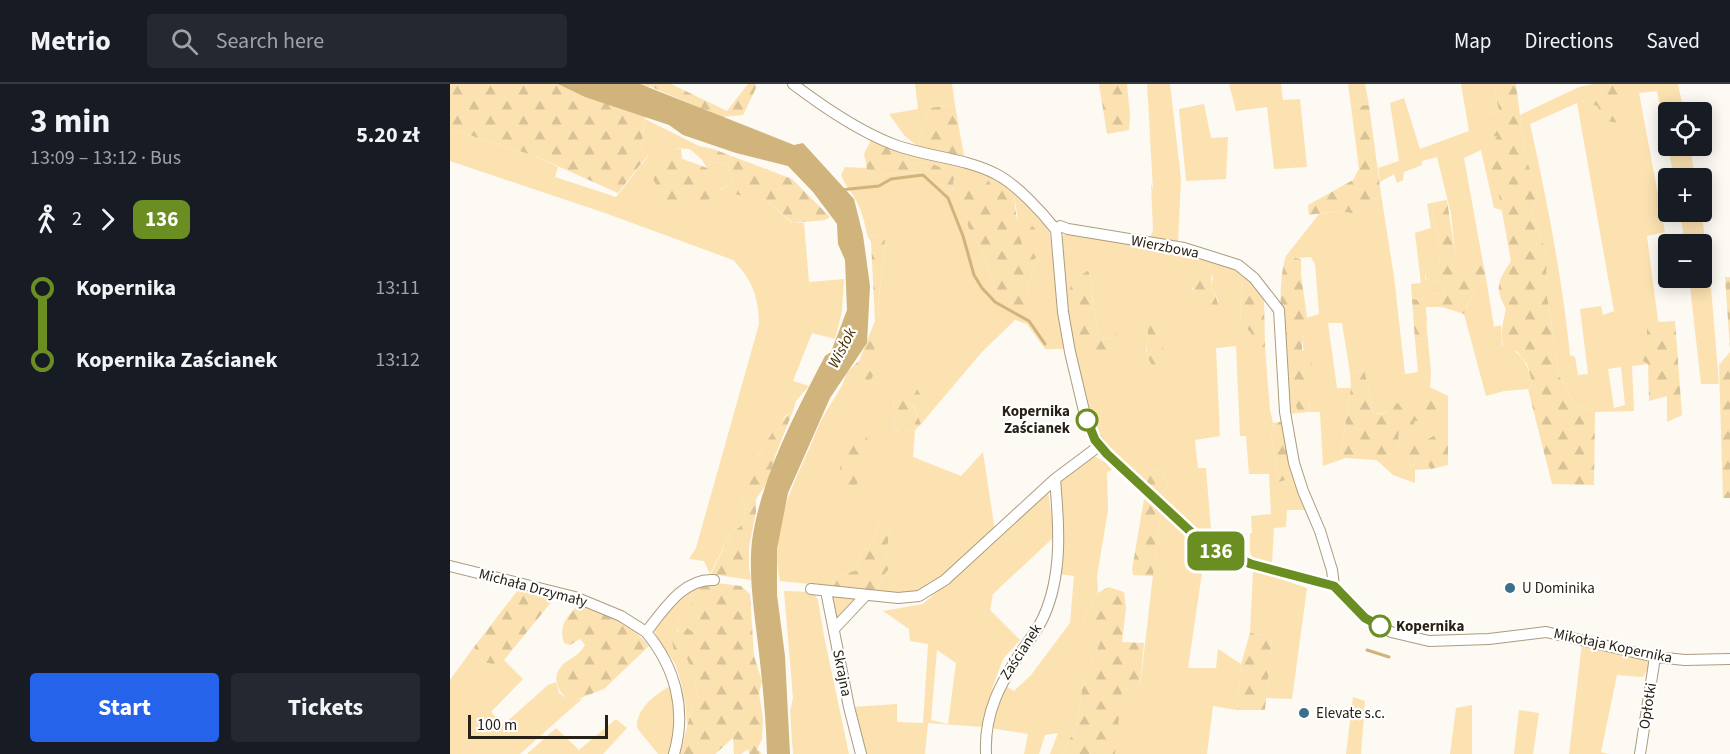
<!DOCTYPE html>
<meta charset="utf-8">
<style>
:root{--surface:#171b24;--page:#242831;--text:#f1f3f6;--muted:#9ea1a6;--line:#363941;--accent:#2563eb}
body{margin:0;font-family:"Source Sans 3",sans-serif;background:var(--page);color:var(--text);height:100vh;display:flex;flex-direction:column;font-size:22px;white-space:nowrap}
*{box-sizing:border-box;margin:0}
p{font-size:20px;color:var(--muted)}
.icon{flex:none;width:33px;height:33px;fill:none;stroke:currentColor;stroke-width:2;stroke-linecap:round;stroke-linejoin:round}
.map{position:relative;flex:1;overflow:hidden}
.details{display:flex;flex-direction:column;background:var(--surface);width:450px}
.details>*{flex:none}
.badge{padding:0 12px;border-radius:9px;font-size:21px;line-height:39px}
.tools{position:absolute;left:1208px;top:18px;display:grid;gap:12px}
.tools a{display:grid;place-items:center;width:54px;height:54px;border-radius:6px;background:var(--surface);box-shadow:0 3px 15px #0003;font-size:30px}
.scale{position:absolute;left:18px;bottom:15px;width:140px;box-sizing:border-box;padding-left:6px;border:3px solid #282116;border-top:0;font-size:16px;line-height:21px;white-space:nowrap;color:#282116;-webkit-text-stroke:4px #fff;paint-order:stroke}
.map>.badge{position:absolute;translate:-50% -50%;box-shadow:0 0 0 3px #fff}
.legs{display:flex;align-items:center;gap:9px;height:66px;padding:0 30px;font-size:20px}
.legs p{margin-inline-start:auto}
.head{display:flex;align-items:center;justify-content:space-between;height:102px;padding:0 30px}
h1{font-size:33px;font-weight:700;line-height:45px}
.button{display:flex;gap:12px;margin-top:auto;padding:12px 30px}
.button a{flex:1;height:69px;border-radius:6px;background:var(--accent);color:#fff;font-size:24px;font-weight:700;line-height:69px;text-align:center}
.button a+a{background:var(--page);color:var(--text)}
ul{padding:0 30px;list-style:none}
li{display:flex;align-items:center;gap:21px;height:72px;font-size:22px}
li i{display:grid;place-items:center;width:9px;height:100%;margin:0 8px;background:currentColor}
li i::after{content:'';width:15px;height:15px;margin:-8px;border:4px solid;border-radius:50%;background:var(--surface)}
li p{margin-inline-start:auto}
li:first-child i{background:linear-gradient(#0000 50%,currentColor 0)}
li:last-child i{background:linear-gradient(currentColor 50%,#0000 0)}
header{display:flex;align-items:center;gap:36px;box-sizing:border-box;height:84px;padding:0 30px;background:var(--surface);border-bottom:2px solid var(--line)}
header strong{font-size:28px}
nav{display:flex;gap:33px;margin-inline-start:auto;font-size:21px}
.search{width:420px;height:54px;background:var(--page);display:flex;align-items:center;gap:15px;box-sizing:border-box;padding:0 21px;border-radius:6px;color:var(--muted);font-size:22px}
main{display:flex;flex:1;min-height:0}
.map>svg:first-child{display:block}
.green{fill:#fce2b1;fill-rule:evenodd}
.forest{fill:url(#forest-firs)}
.water{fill:#d1b37c}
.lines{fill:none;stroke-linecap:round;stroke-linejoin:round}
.stream{stroke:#d1b37c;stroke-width:3}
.minor-casing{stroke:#ac9c7f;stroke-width:12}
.minor{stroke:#fff;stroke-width:10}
.line-1-casing{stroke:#fff;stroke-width:14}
.line-1{stroke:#6b8e23;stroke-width:9}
.stop-1-dot{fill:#fff;stroke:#6b8e23;stroke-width:3}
.poi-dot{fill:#3a708b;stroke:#fff;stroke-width:2}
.labels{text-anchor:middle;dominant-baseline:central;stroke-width:4.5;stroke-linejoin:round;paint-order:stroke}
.street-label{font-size:15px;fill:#282116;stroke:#fff}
.stop-label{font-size:15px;font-weight:bold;fill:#282116;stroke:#fff;text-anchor:end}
.poi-label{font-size:15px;fill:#282116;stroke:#fff;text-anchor:start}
.water-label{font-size:16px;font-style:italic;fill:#473304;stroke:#fff}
</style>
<header>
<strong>Metrio</strong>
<div class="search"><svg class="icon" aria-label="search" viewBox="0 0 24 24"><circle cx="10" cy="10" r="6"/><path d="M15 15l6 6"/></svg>Search here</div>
<nav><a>Map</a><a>Directions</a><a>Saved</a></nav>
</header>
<main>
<section class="details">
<div class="head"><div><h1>3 min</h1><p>13:09 – 13:12 · Bus</p></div><b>5.20 zł</b></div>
<div class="legs"><svg class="icon" aria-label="walk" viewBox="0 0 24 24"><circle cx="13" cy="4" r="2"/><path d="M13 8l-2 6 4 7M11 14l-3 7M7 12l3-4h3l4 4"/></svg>2<svg class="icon" aria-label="forward" viewBox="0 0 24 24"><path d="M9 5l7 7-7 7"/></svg><b class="badge" style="background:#6b8e23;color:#fff">136</b></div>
<ul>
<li><i style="color:#6b8e23"></i><b>Kopernika</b><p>13:11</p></li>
<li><i style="color:#6b8e23"></i><b>Kopernika Zaścianek</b><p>13:12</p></li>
</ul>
<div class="button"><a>Start</a><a>Tickets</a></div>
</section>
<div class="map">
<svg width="1280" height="670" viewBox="0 0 1280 670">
<defs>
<pattern id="forest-firs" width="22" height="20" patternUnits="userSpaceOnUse" patternTransform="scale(1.5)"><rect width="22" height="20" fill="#fce2b1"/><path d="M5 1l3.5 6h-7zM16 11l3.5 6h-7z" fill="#d8c298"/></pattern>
</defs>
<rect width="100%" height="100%" fill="#fdf9f3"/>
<path class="green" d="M465,0H502L505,21L478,24L468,63L454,51L439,30L468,25Z
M697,0H720L731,95L728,159L699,157L703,146L701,100L703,105Z
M779,0H831L833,16L850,15L857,83L824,85L817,23L786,27Z
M898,0H915L919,21L901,22Z
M1011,0H1043L1049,27L1034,31L1048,51V106L1052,126L1044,124L1031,66L1014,74L1033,179H1012L1005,170L1001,130L987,73L972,77V81L954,88L953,96L947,99L944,90L930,98L928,84L949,77L940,19L954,14L970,65L1019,47Z
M1143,0H1150L1156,4L1132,18L1147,22L1167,39L1185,0H1228L1234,28H1218V62H1240L1245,94H1224L1207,7L1189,9L1215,148L1197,152L1208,236L1197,244L1198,280L1182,282L1184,327L1145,328L1125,320L1109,292L1096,205L1097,170L1081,127L1088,110L1075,71L1070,31L1129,3ZM1127,19L1164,227L1153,231L1151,222L1130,225L1138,290L1128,291L1125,273L1120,271C1112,193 1097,116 1080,40ZM1171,283L1175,321L1164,324L1158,285Z
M754,20L761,54L778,53L776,95L736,97L729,25Z
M195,35L249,62L240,65L226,64L224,72L257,84L252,76L278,81L283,98L269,106L316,116L342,139H354L359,198L394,195L392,228L385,255L362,249L343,297L359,302L346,317L343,327L335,332L309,371L305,383L299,387L291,408L296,426L293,436L290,443L281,449L260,490L254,477L239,475L246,464L309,240C309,214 302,195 283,176L155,129L0,77V45L85,72L108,83L105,93L166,113L198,72L191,66Z
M457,69L529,87L546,95L531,106L517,96L519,145L536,175L546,207L545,218L575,215L583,185L577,182L578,166L572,165L564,109L594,140L600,150L614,265H595L577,240L565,236L531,269L471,340L463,319L443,311L445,346L449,348L465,346L463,373L511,392L533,368L545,447L493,492L467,510L427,509L431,495L442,481L436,471L441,439L430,437L422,458L411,469L407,486L386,493L379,502L330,497C319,450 341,404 360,363C364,353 368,342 373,333C381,318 393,304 397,288L405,299L431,236L428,225L435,156L421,150L417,151C415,139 411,124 404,113C399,105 394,99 391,91L395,83L417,84L419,95L436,90L470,88L502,108L505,87H499L478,78L462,80L456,74Z
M931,110L944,193L955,290L968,288L965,256L974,254L977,247L981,288L980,303L998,312V346H988L984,351L975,357L962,343L965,337L953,326L924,330L914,285L900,289L892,239H878L887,304H901L891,369L895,374L873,382L870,328H858L860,317L852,254L859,247L856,234L869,230L865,180L861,173L845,174L836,172L869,130L889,127L907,130Z
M986,118L982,127L987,146L989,157L987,166L990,179L975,189V195L994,200L996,206L992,209L978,210L971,216L962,215L961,200L971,199L965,149L981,144L977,120Z
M1230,128H1251L1259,179L1269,300H1251L1239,194H1251V160H1235Z
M616,149L758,173L792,188L790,238L801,249L811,264L815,263L820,326L823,339L821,349L829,398L846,393L858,426H837L836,443L824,444L822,480C797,473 800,475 800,449H802L801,432L821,430L819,390H799L796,352H790L786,262L766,264L770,352L745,356L748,384H756L761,446L796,449L795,467L792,472L753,452L710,412L718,401L712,387L700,385L690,393L655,362L646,348L639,328L620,246L612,161V153ZM759,182L763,193L761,203L769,218L750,211L742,205L744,189ZM640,185L643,222L649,255L664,254V250L670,266L627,256L631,239L625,222L624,196ZM712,240L706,255L696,269L698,247Z
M1035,188L1044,243L1051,241L1052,261C1073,269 1076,277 1082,298L1078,305L1054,307L1036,312L1014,230L1027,200L1034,196Z
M837,295L846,317L848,329L840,330Z
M949,343L957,349V371L961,382L973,375L981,385L965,386V399L943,391L930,379L934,378L939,371L944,370L948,362Z
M644,372L655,378L662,386L657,388L658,426L647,492L648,509L633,536L650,559L634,594L626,644L612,670H600L608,649L595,651L589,670H574L578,650L540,644L554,601L564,607L581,591L620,539L624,492L608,490L609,396Z
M598,408L605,452L543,510L540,526L570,556L553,575L543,602L533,643L478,639L475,670H414L401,623L447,620V638L473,639L478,560L460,557L459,545L433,527L473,520ZM487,566L506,579L498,640L481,636Z
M712,430L755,468L738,584H766L768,565L791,580L787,626L763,622L757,670H665L669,615L672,605L690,603L709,439Z
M803,486L857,504L842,615L816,614L822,552L800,549Z
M239,506L244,525L255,545L243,549L223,535L245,594L248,616L242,623L237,641C236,621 233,600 225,580C220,570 204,553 204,543Z
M334,507L363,508L368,516L374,552L399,670H343L340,628L343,614Z
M382,511L407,514L386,537Z
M1132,559L1203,576L1193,593L1167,591L1151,668L1159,670H1119Z
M24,563L32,578L43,580L54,576L73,595L41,628L53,641L98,601L106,598L109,609L120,617L133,614L70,670H0V596Z
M220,602C225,626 226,647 218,670H208L187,644C186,624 205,611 220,602Z
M903,613L915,617L911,670H896Z
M1022,621V670H1000L1006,624Z
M1069,626L1089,629L1083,670H1064Z
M166,635L177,644L153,670H77L106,644L129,666Z"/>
<path class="forest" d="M0,0H221L277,27L298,0H306V4L293,31L271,33L199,2L191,66L198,71L168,109L85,72L0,45Z
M649,0H677L680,32L679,46L657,50Z
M1043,0H1066L1075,71L1088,110L1081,127L1097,170L1096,205L1109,292L1125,320L1145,328L1144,401L1102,400L1078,305L1082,298L1077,280L1067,267L1056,270C1049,255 1052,241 1056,225C1044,203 1048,197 1061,177L1048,106L1040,78L1041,63L1047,52L1041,53L1034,31L1049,27Z
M1150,0H1185L1168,39L1157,37L1147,22L1132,18L1155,4Z
M505,21L514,72L512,75L468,63L478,24Z
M919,21L931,110L907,130L889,127L859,131L858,121L903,96L909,85L901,22Z
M423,52L457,69L456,74L462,80L478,78L499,87H505L502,108L470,88L436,90L419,95L414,70Z
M249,62L263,65L342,95L380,133L375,136L343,139L316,116L268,107L283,98L278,81L252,76L240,65Z
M226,64L231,65L232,75L257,84L263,109L258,117L225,124L214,116L199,87L201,81L224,72Z
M546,95L564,109L566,131L568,137H578L586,146L577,155L571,156L573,165L582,167L586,173L582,179L577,182L583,185L575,215L581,223L565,236L544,221L546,207L536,175L519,145L511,115L517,96L531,106L539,96Z
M997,116L1005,170L1012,179H1033L1035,188L1034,196L1027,200L1014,230L992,223H976L977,247L974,254L965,256L962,215L971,216L978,210L992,209L996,206L994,200L976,195L975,189L990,179L987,166L989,157L987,146L982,127L986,118Z
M421,150L435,156L428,225L431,236V255L423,260L430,280L420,297L405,299L397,288L409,277L425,237L421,158L417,151Z
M836,172L851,175V191L859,247L852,254V266L859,269C866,290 861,307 858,328L848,329C846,317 839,306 837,293C832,262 826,201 836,172Z
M759,182L762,184L761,203C766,213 769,218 768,229L756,233L749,217V211C741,204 740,200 744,189Z
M640,185L643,222L649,255L664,254V250L673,252L670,266L659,274L640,272L627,255C632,236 630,228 616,213L624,196Z
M792,188L814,214L815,263L811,264L804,263L801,249L790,238Z
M1275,193H1280V265Z
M701,227L711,231L712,240L706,255C715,264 716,270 712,281L704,283C694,273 697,261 698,247L695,244L696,231Z
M1208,236L1209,238L1225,237L1232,331L1217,338V312L1199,317L1198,280L1192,276L1188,268L1197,257V244Z
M1280,268V414H1273L1269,281Z
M914,285L924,330L936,329L941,321L948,319L953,326L988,313L989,327L974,338L965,337L963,343L975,357L983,352L988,346H998V381L981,385L973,375L961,382L957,371V349L949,344L948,362L944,370L939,371L934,378L930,379L926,376L895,374L891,369L901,304L900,289Z
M460,304H466L472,313L463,320L471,340L465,346L449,348L445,346L443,311Z
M343,327L325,372L319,396L306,415V428L299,463V484L301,496L261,490L281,449L290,443L293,436L296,426L291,408L299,386C305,382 305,378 309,372C317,356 329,336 343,327Z
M835,337L846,393L829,398L821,349L823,339Z
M413,348L418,356L407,400L400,405C380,386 393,359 413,348Z
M700,385L712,387L718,401L710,412L690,393Z
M694,415L712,430L709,439L703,492L683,491L682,486Z
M437,434L441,439L436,471L442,481L431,495L427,509L379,502L386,493L407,486L411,469L422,458L430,437Z
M266,499L291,502L300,510L304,572L312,597L309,609L313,635L312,655L307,666L310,667L311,670H299L298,665L291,670H284L283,654L265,670H230L242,623L248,615L245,594L236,572L224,569L222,554L229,547L226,544L220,543L219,539L223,535L243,548L254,545L244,525L239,506L253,501Z
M658,503L674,508L676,524L672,558L694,559L690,603L672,605L665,670H612L626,644L634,594L650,559L633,536L648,509Z
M68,506L103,516L54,576L43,580L32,578L24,563Z
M130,519C157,530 180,539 199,562L154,605L120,618C110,609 101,597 110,584C117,574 127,575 135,561L130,555L120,561L114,559C108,540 118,532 130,519Z
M800,549L822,552L815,626H787L791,580Z"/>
<path class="water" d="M108,0H190L344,61L353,59L404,115L413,151L420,202L417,259L380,314L338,409L327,465V511L335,572L340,670H317C316,636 313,603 309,569C305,532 297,487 303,450C314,387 346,328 375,272L381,268L397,226L395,176L388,160L387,140L363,108L338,82L286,69L233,51L219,41L135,13Z"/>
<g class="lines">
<path class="stream" d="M390,106L429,102L441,95L473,91L498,114L513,152L524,191L532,204L545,218L579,237L595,260
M917,566L939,573"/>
<g class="minor-casing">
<path id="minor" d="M343,0C372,22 410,48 445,61C478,73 515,74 546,90C566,100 592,128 606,146
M606,146L613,228L620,268L634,327L643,351L657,370L755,461L801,480L884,502L916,534L941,548L979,557L1039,555L1096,548L1205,573L1235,576L1280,575
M606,146L610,142L618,145L734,164L788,181L804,194L829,226L835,328L844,379L853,407L870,447L882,486L884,502
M0,482L125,513L171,532L196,548
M361,505L448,514L469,512L495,496L605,395L649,362
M376,507L399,623L411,670
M384,545L416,511
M224,670C237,625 225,583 196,548C214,526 233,494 264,496
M536,670C534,628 551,598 573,565C580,555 588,545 593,534C613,491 609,441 605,395
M1190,670L1205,573"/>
</g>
<use href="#minor" class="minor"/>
</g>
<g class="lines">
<g class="line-1-casing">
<path id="line-1" d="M637,336L645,356L657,370L755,461L801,480L884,502L915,534L930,542"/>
</g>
<use href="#line-1" class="line-1"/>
</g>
<g class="stop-1-dot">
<circle cx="637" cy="336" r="10"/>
<circle cx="930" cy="542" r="10"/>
</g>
<g class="poi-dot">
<circle cx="1060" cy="504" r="6"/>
<circle cx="854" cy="629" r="6"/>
</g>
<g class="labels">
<g class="street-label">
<text transform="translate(715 163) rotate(11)">Wierzbowa</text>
<text transform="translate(83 504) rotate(15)">Michała Drzymały</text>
<text transform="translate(1163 562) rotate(12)">Mikołaja Kopernika</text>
<text transform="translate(571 568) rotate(-57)">Zaścianek</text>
<text transform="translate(392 589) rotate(79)">Skrajna</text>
<text transform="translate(1198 622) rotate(-81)">Opłotki</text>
</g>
<g class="stop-label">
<text x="620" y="327">Kopernika<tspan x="620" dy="17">Zaścianek</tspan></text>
<text x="946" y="542" text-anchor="start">Kopernika</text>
</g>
<g class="poi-label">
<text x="1072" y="504">U Dominika</text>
<text x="866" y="629">Elevate s.c.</text>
</g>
<g class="water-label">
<text transform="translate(392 264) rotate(-63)">Wisłok</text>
</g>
</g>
</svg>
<div class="tools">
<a><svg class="icon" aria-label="locate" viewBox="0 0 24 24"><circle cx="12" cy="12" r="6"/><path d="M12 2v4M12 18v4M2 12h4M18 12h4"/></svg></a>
<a>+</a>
<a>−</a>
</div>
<div class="scale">100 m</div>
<b class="badge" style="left:766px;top:467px;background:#6b8e23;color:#fff">136</b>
</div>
</main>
